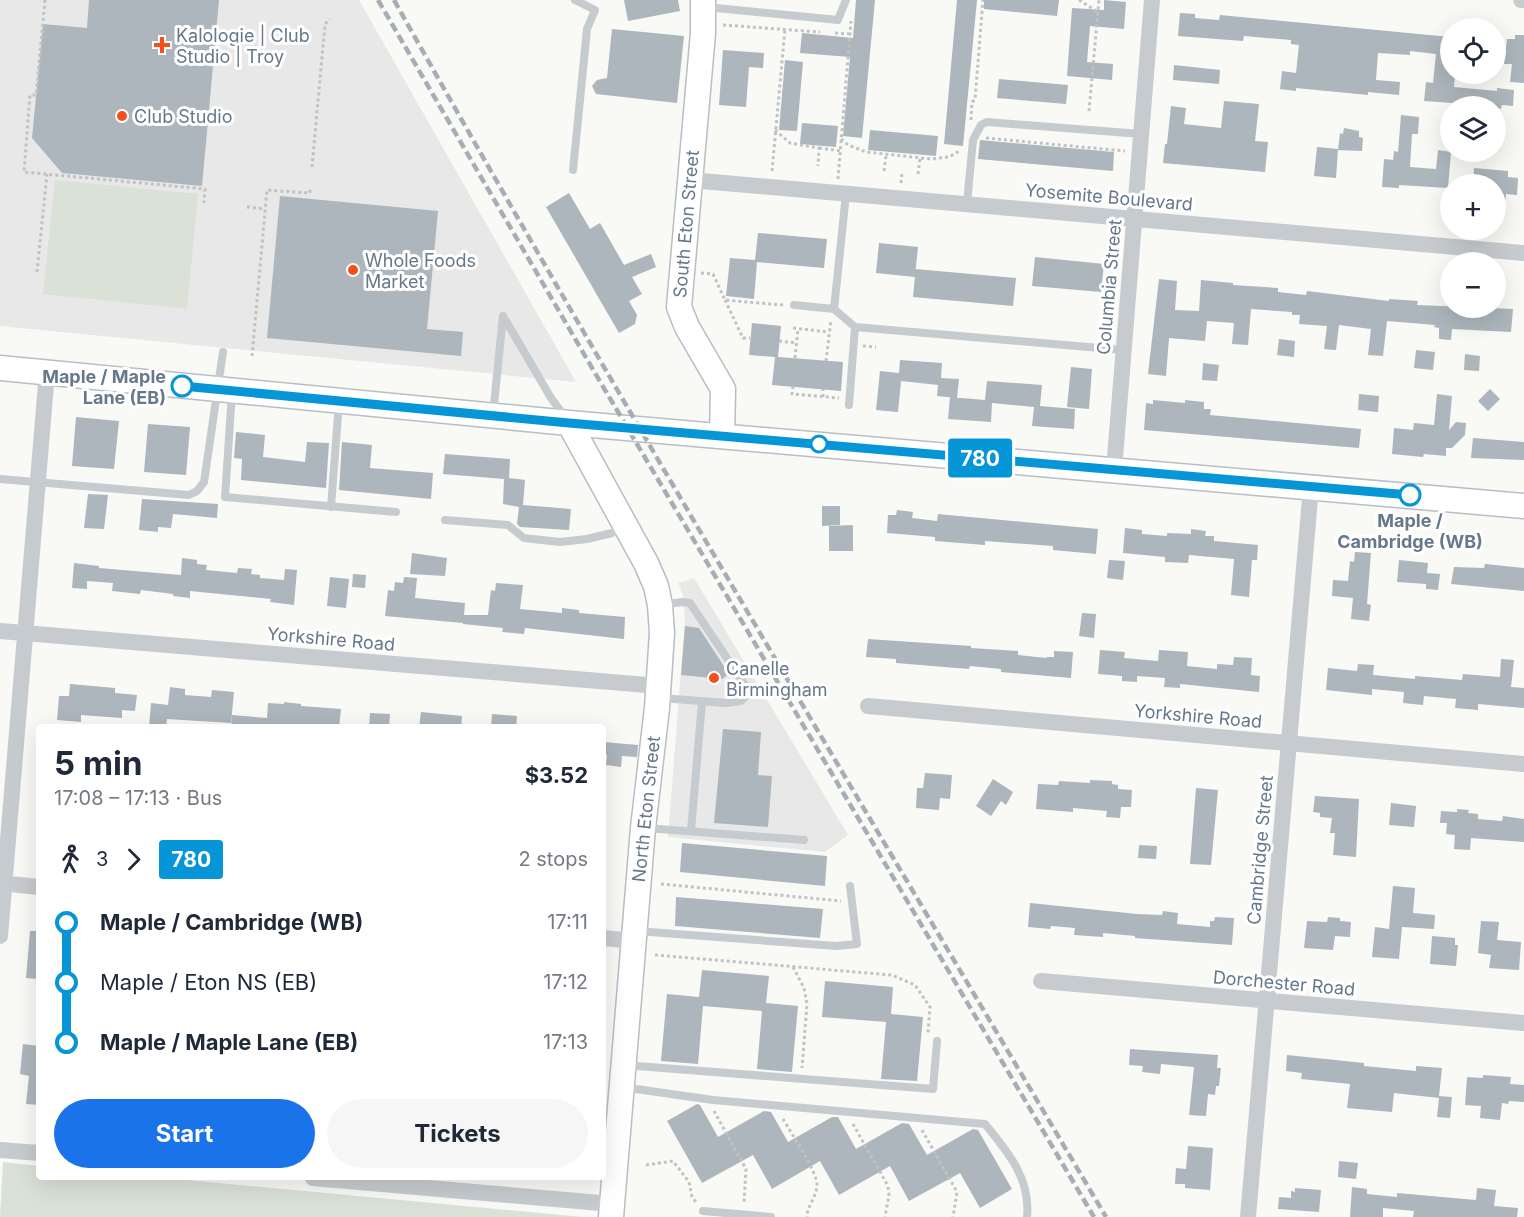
<!DOCTYPE html>
<meta charset="utf-8">
<style>
:root{--surface:#fff;--page:#f6f6f7;--text:#1f2937;--muted:#747a83;--accent:#1a73e8}
body{margin:0;font-family:Inter,sans-serif;background:var(--page);color:var(--text);height:100vh;display:flex;flex-direction:column;font-size:22px;white-space:nowrap}
*{box-sizing:border-box;margin:0}
p{font-size:20px;color:var(--muted)}
.icon{flex:none;width:33px;height:33px;fill:none;stroke:currentColor;stroke-width:2;stroke-linecap:round;stroke-linejoin:round}
.map{position:relative;flex:1;overflow:hidden}
.details{position:absolute;left:36px;top:724px;width:570px;height:456px;display:flex;flex-direction:column;background:var(--surface);border-radius:6px;box-shadow:0 6px 24px #0002}
.details>*{flex:none}
.badge{padding:0 12px;border-radius:4px;font-size:21px;line-height:39px}
.tools{position:absolute;left:1440px;top:18px;display:grid;gap:12px}
.tools a{display:grid;place-items:center;width:66px;height:66px;border-radius:50%;background:var(--surface);box-shadow:0 6px 24px #0002;font-size:30px}
.map>.badge{position:absolute;translate:-50% -50%;box-shadow:0 0 0 3px #fff}
.legs{display:flex;align-items:center;gap:9px;height:66px;padding:0 18px;font-size:20px}
.legs p{margin-inline-start:auto}
.overview{display:flex;align-items:center;justify-content:space-between;height:102px;padding:0 18px}
h1{font-size:33px;font-weight:700;line-height:45px}
.cta{display:flex;gap:12px;margin-top:auto;padding:12px 18px}
.cta a{flex:1;height:69px;border-radius:36px;background:var(--accent);color:#fff;font-size:24px;font-weight:700;line-height:69px;text-align:center}
.cta a+a{background:var(--page);color:var(--text)}
ul{padding:0 18px;list-style:none}
li{display:flex;align-items:center;gap:21px;height:60px;font-size:22px}
li i{display:grid;place-items:center;width:9px;height:100%;margin:0 8px;background:currentColor}
li i::after{content:'';width:15px;height:15px;margin:-8px;border:4px solid;border-radius:50%;background:var(--surface)}
li p{margin-inline-start:auto}
li:first-child i{background:linear-gradient(#0000 50%,currentColor 0)}
li:last-child i{background:linear-gradient(currentColor 50%,#0000 0)}
.map>svg:first-child{display:block}
.built{fill:#e7e8e7}
.green{fill:#dae1d7}
.building{fill:#acb6bc}
.lines{fill:none;stroke-linecap:round;stroke-linejoin:round}
.secondary-casing{stroke:#b8bec3;stroke-width:27}
.path{stroke:#c0c3c5;stroke-width:3;stroke-dasharray:3 3;stroke-linecap:butt}
.lane{stroke:#c6cbcf;stroke-width:8}
.street{stroke:#c6cbcf;stroke-width:16}
.secondary{stroke:#fff;stroke-width:24}
.rail{stroke:#a6adb4;stroke-width:4.5;stroke-dasharray:9 4.5;stroke-linecap:butt}
.line-1-casing{stroke:#fff;stroke-width:14}
.line-1{stroke:#0696d7;stroke-width:9}
.poi-dot{fill:#f64f1a;stroke:#fff;stroke-width:2}
.stop-1-dot{fill:#fff;stroke:#0696d7;stroke-width:3}
.labels{text-anchor:middle;dominant-baseline:central;stroke-width:6;stroke-linejoin:round;paint-order:stroke}
.poi-label{font-size:18px;fill:#65798a;stroke:#fff;text-anchor:start}
.street-label{font-size:18px;fill:#65798a;stroke:#fff}
.stop-label{font-size:18px;font-weight:bold;fill:#65798a;stroke:#fff;text-anchor:end}
</style>
<div class="map">
<svg width="1524" height="1217" viewBox="0 0 1524 1217">
<rect width="100%" height="100%" fill="#f9f9f6"/>
<path class="built" d="M0,0H359L576,382L0,326Z
M694,578L848,835L825,852L668,837L685,621L683,595L678,583Z"/>
<path class="green" d="M55,180L198,194L187,309L43,294Z
M3,1162L39,1166V1178H166L583,1217H0Z"/>
<path class="building" d="M89,0H219L202,186L62,173L32,138L43,24L87,28Z
M624,0H678L680,11L628,21Z
M856,0H875L862,138L843,136L850,57L800,53L802,33L853,38Z
M957,0H977L963,146L944,144Z
M984,0H1059L1057,16L984,9Z
M1104,0L1126,2L1124,29L1090,26L1087,62L1113,64L1112,80L1067,76L1072,8L1104,10Z
M1180,13L1195,14V18L1219,20L1220,15L1450,37V74H1455L1454,87L1497,91V88L1514,90L1513,106L1502,105L1501,109L1496,108V106L1424,101L1426,82L1433,83L1436,54L1410,51V55L1378,53L1376,80L1400,82L1399,95L1368,92V95L1296,88V91L1280,89L1282,71L1296,73L1299,45L1291,44V40L1244,36L1243,41L1178,36Z
M612,29L684,36L677,103L596,94L592,86L597,80L607,78Z
M1515,35H1524V83L1510,82L1512,64H1504L1507,39H1515Z
M723,50L764,53L763,68L749,67L746,107L719,105Z
M785,60L803,62L797,131L779,130Z
M1174,65L1220,70L1219,84L1173,80Z
M999,79L1068,85L1066,104L997,98Z
M1224,101L1259,104L1255,141L1268,142L1265,172L1163,163L1165,144H1167L1171,106L1186,108L1184,124L1221,128Z
M1401,115L1419,117L1418,134H1412L1410,167L1436,169L1438,150L1451,152L1448,188L1399,185V188L1382,187L1384,159L1393,160L1394,151L1398,152Z
M802,123L838,126L836,147L800,144Z
M1344,128L1359,131V137L1363,138L1362,151L1338,150L1340,133L1343,134Z
M870,130L938,136L936,156L868,150Z
M980,140L1114,152L1113,171L978,159Z
M1317,147L1338,149L1336,178L1314,176Z
M1474,168L1508,171V177L1518,178L1517,195L1506,194L1504,211L1496,210V184H1473Z
M569,193L590,229L600,223L624,265L651,254L656,267L632,277L642,294L629,301L637,315L635,324L619,333L546,207Z
M280,196L438,211L427,329L463,332L461,356L267,338Z
M758,233L827,239L824,268L757,262L754,299L726,296L730,258L755,260Z
M879,243L918,247L915,276V269L1016,278L1013,306L913,297L915,277L876,273Z
M1035,257L1104,264L1101,292L1032,286Z
M1159,279L1177,281L1175,310L1199,311L1201,280L1233,283V285L1278,288V292L1306,295L1307,291L1389,301V299L1418,301L1417,305L1513,309L1511,332L1452,329L1451,340L1439,339V328L1434,327L1435,325L1387,321L1383,356L1368,355L1371,329L1339,325L1336,350L1324,349L1327,326L1299,324L1300,315H1292V312L1251,309L1248,345L1232,344L1234,323L1207,321L1205,341L1169,338L1166,376L1148,374Z
M752,323L781,326L778,357L843,362L841,391L772,385L775,357L749,355Z
M1279,339L1295,341L1294,357L1277,355Z
M1416,350L1435,352L1433,370L1414,368Z
M1465,354L1480,356L1479,371L1464,370Z
M900,360L942,363L941,378L959,379L957,398L937,396L938,385L901,381L898,412L876,410L880,371L899,373Z
M1203,363L1219,365L1217,381L1202,380Z
M1071,367L1092,369L1089,409L1067,407Z
M987,381L1042,385L1040,406L1075,409L1074,429L1032,426L1034,407L992,403L991,422L948,419L950,397L985,400Z
M1490,389L1500,399L1488,411L1478,401Z
M1359,394L1379,396L1378,412L1358,410Z
M1437,394L1452,396L1449,430L1456,422L1466,423L1465,435L1452,448H1446V456L1424,454L1423,457L1392,454L1394,428L1413,430L1414,423L1434,425Z
M1153,400L1185,403V400L1204,402V409H1211L1210,415L1361,429L1359,448L1144,430L1146,403L1153,404Z
M76,417L119,421L114,469L72,466Z
M148,424L190,427L186,475L144,472Z
M236,432L265,435L263,457L305,462L307,442L329,443L326,488L241,480L242,459L234,458Z
M1473,438L1524,442V460L1471,458Z
M342,442L372,445L370,468L433,473L431,499L339,490Z
M445,454L510,459L509,478L525,480L523,505L571,509L569,530L520,527L517,524L519,507L503,504L504,479L443,474Z
M88,494L108,495L104,529L84,528Z
M142,499L218,504L217,518L173,514L171,528L158,527V532L139,530Z
M822,506H840V525L822,526Z
M897,510L913,512L912,518L937,521L938,514L1098,529L1096,554L1053,550V546L985,541V545L935,541V537L887,533L888,515H896Z
M853,525V551H829V526Z
M1125,528L1142,530V534L1167,536V533L1191,534V529L1206,531L1205,536H1214V541L1258,545L1257,560H1252L1249,597L1231,595L1234,559L1189,555L1188,563L1165,562V557L1123,553Z
M1355,552L1371,553L1367,604L1371,605L1369,621L1351,619L1353,598L1332,596L1333,580L1348,581L1350,561L1354,562Z
M412,553L447,558L445,576L410,574Z
M182,558L197,560V564L207,565L206,570L237,573L238,568L252,569L251,574L260,575V578L284,580L285,569L297,570L294,605L270,602L271,599L190,591V598L173,596V594L141,590L140,594L112,591L113,583L87,581V589L72,588L74,563L99,566V568L181,575Z
M1109,560L1125,561L1123,580L1107,578Z
M1399,560L1428,563L1427,573L1440,574L1438,590L1426,589V584L1397,582Z
M1485,564L1524,568V591L1451,584L1454,567L1484,568Z
M353,574L366,575L365,588L352,587Z
M330,577L349,579L346,608L327,606Z
M404,577L417,578L415,598L465,603L464,615H488L491,590L495,591L496,583L523,585L520,609L562,613V608L579,610V613L625,617L624,639L525,628L524,634L502,632L503,628L463,624V620V623L385,616L388,590L394,591L395,582L403,583Z
M1082,613L1096,614L1094,638L1079,636Z
M685,626L699,628L729,674L722,679L681,675Z
M868,639L971,646V648L1018,651V655L1046,658L1047,657H1054V651L1073,652L1071,678L1001,672V669L970,666L969,669L896,663V659L866,657Z
M1100,650L1125,652L1124,658L1158,661L1159,650L1188,652L1187,666L1217,669V664L1233,665L1234,657L1252,658L1251,675L1260,676L1259,692L1180,684V688L1164,687L1165,678L1137,676V682L1122,681V676L1098,674Z
M1501,659L1514,660L1511,687L1524,688V708L1478,704V710L1455,708L1456,699L1424,696L1423,705L1403,703L1404,692L1372,689V695L1326,690L1328,668L1357,671L1358,664L1374,665L1373,675L1415,679V676L1462,680L1463,674L1500,677Z
M70,684L115,688V693L137,695L135,711L122,710V718L81,715V722L57,720L59,696H69Z
M170,687L185,689V695L211,697L212,690L234,692L231,723L167,719L166,728H149L151,703L168,705Z
M284,702L301,704V706L341,709L339,728H231L232,715L267,718L268,703L284,704Z
M421,712L462,716L461,728H419Z
M370,713L390,714L389,728H369Z
M492,714L517,716L516,728H491Z
M723,729L761,732L758,775L772,776L768,827L714,823Z
M603,742L638,745L637,757L622,756L621,767L606,765L607,755L603,754Z
M925,773L952,775L950,799L940,798L939,810L916,808L917,788H923Z
M993,779L1013,792L1006,805L1001,801L991,816L976,806Z
M1090,780L1112,781V784L1118,785V789L1132,790L1131,807H1121L1120,818L1106,817L1107,811L1073,808V812L1036,809L1038,784L1058,785L1059,781L1090,783Z
M1196,788L1218,790L1211,865L1190,864Z
M1315,796L1359,799L1356,857L1333,855L1335,833H1330L1332,818L1320,817V813L1313,812Z
M1391,803L1416,806L1414,827L1389,825Z
M1457,809L1469,810L1468,813L1478,814V819L1502,821L1503,816L1524,819V842L1471,838L1470,850L1454,849L1455,835L1446,834L1447,823H1440L1441,811L1457,812Z
M682,843L827,856L825,886L680,872Z
M1139,845L1157,846L1156,859L1138,858Z
M1393,886L1415,888L1413,913L1435,915L1434,929L1402,927L1399,959L1372,957L1375,927L1389,929Z
M676,897L823,909L820,938L675,926Z
M1030,903L1137,914L1162,915L1163,911L1178,913L1177,924L1210,927V921H1214L1215,917L1234,918L1232,945L1135,938V936L1103,933V937L1074,935L1075,928L1051,926L1050,929L1028,927Z
M1328,917L1340,918V921L1351,922L1350,937L1335,936L1333,950L1304,948L1307,921L1327,922Z
M1481,921L1499,922L1497,940L1521,942L1519,970L1489,968L1491,955L1478,953Z
M30,931H39V979L26,978Z
M1432,936L1455,938V945H1458L1456,966L1430,964Z
M702,970L769,976L766,1003L798,1006L792,1072L757,1069L762,1011L703,1006L698,1064L661,1061L667,994L699,997Z
M825,981L893,987L891,1014L923,1017L917,1081L881,1079L886,1022L822,1017Z
M23,1044L39,1046V1105L26,1104L29,1076L20,1074Z
M1130,1049L1218,1055L1217,1068H1221L1219,1086H1216L1215,1095L1208,1094L1206,1116L1189,1115L1194,1067L1161,1064L1160,1074L1142,1072L1143,1066L1129,1065Z
M1287,1055L1364,1063V1066L1416,1071V1066L1442,1068L1439,1096L1452,1097L1450,1118L1437,1117L1439,1098L1394,1093L1392,1112L1347,1108L1350,1084L1301,1079L1302,1073L1286,1071Z
M1483,1075L1511,1077L1510,1084L1524,1085V1102L1509,1101L1508,1104L1502,1103L1500,1120L1480,1118L1481,1106L1465,1105L1467,1077L1483,1078Z
M697,1104L700,1105L718,1137L764,1111L771,1112L788,1142L832,1117H838L856,1149L902,1123L909,1124L927,1155L973,1129L978,1130L1012,1189L980,1208L960,1173L909,1201L890,1166L839,1195L820,1161L772,1189L753,1155L702,1183L667,1121Z
M1188,1146L1213,1148L1210,1190L1185,1188V1184H1175L1176,1168L1186,1169Z
M1339,1161L1358,1163L1356,1179L1338,1177Z
M1352,1187L1367,1189V1194L1397,1197V1193L1476,1200L1477,1188L1496,1190L1494,1206L1518,1208L1517,1217H1413L1414,1211L1383,1208V1217H1350Z
M1295,1188L1321,1190L1319,1212L1278,1209L1279,1197L1291,1198V1191L1295,1192Z"/>
<g class="lines">
<g class="secondary-casing">
<path id="secondary" d="M703,0V33L679,307L687,327L723,389L722,436
M0,368L569,423L1524,506
M569,423L646,563L656,586L660,605L662,633L657,708L643,828L611,1217"/>
</g>
<path class="path" d="M45,0L36,95H30L24,172L205,189L204,203
M1079,0L1098,12
M723,25L820,32
M835,33L849,34
M1089,111L1099,0
M971,120L972,102L975,100L983,0
M775,130L790,143L819,148L818,166
M986,138L1125,151
M841,139L848,145L866,152L931,159L949,157L961,150
M819,148L841,151
M312,167L325,24L330,19
M772,171L785,29
M884,171L886,155
M918,174L920,158
M838,179L851,21
M901,183L902,173
M247,207L265,209
M37,272L47,174
M701,273L713,274L725,300L783,305
M725,300L743,338H750
M793,328L829,332
M779,341L797,343
M863,346L876,347
M252,356L267,190L310,193V187
M795,358L798,329
M826,361L831,320
M793,386L792,394L839,398
M823,397V389
M661,884L841,901
M655,955L892,975L915,985L930,1007L928,1033
M793,967L804,988L807,1004L802,1068
M714,1111L746,1169L744,1204
M783,1119C791,1133 818,1172 817,1186C816,1198 807,1206 807,1217
M853,1124L888,1186L889,1195L885,1217
M922,1130L957,1192L953,1217
M646,1165L673,1161L689,1182L692,1197L696,1202"/>
<path class="lane" d="M706,7L838,20L846,0
M573,170L587,29L595,10L575,0
M846,194L834,309L855,327
M967,203L973,140L981,125L987,122L1141,134
M794,305L834,309
M503,316L551,398L565,417
M232,393L225,497L396,512
M849,405L855,327L1123,350
M493,414L503,316
M0,479L189,495L197,491L204,482L223,352
M331,507L339,402
M445,520L508,525L524,538L560,542L587,539L612,533L625,526
M661,605L682,602L690,603L745,685L747,695L741,701L726,703L661,698
M646,828L804,840
M691,831L702,702
M636,931L836,946L857,944L850,886
M624,1065L933,1089L937,1041
M622,1087L713,1100L985,1124C1008,1152 1031,1179 1027,1217
M703,1211L771,1217"/>
<path class="street" d="M1521,0H1524
M690,180L1524,253
M1114,470L1152,0
M0,631L659,686
M868,706L1524,764
M0,883L39,887
M0,936L47,372
M603,938L634,941
M1041,981L1524,1023
M0,1150L39,1153
M313,1178L612,1204
M1248,1217L1311,487"/>
<use href="#secondary" class="secondary"/>
<path class="rail" d="M378,0L595,373L1094,1217
M394,0C624,410 867,812 1106,1217"/>
</g>
<g class="lines">
<g class="line-1-casing">
<path id="line-1" d="M182,386L569,423L1410,495"/>
</g>
<use href="#line-1" class="line-1"/>
</g>
<g class="poi-dot">
<path d="M159 36h6v6h6v6h-6v6h-6v-6h-6v-6h6z"/>
<circle cx="122" cy="116" r="6"/>
<circle cx="353" cy="270" r="6"/>
<circle cx="714" cy="678" r="6"/>
</g>
<g class="stop-1-dot">
<circle cx="182" cy="386" r="10"/>
<circle cx="819" cy="444" r="8"/>
<circle cx="1410" cy="495" r="10"/>
</g>
<g class="labels">
<g class="poi-label">
<text x="176" y="35">Kalologie | Club<tspan x="176" dy="21">Studio | Troy</tspan></text>
<text x="134" y="116">Club Studio</text>
<text x="365" y="260">Whole Foods<tspan x="365" dy="21">Market</tspan></text>
<text x="726" y="668">Canelle<tspan x="726" dy="21">Birmingham</tspan></text>
</g>
<g class="street-label">
<text transform="translate(1109 197) rotate(5)">Yosemite Boulevard</text>
<text transform="translate(686 224) rotate(-85)">South Eton Street</text>
<text transform="translate(1109 287) rotate(-85)">Columbia Street</text>
<text transform="translate(331 639) rotate(5)">Yorkshire Road</text>
<text transform="translate(1198 716) rotate(5)">Yorkshire Road</text>
<text transform="translate(646 809) rotate(-84)">North Eton Street</text>
<text transform="translate(1260 850) rotate(-85)">Cambridge Street</text>
<text transform="translate(1284 983) rotate(5)">Dorchester Road</text>
</g>
<g class="stop-label">
<text x="166" y="376">Maple / Maple<tspan x="166" dy="21">Lane (EB)</tspan></text>
<text x="1410" y="520" text-anchor="middle">Maple /<tspan x="1410" dy="21">Cambridge (WB)</tspan></text>
</g>
</g>
</svg>
<div class="tools">
<a><svg class="icon" aria-label="locate" viewBox="0 0 24 24"><circle cx="12" cy="12" r="6"/><path d="M12 2v4M12 18v4M2 12h4M18 12h4"/></svg></a>
<a><svg class="icon" aria-label="layers" viewBox="0 0 24 24"><path d="M12 4l9 5-9 5-9-5zM3 14l9 5 9-5"/></svg></a>
<a>+</a>
<a>−</a>
</div>
<b class="badge" style="left:980px;top:458px;background:#0696d7;color:#fff">780</b>
<section class="details">
<div class="overview"><div><h1>5 min</h1><p>17:08 – 17:13 · Bus</p></div><b>$3.52</b></div>
<div class="legs"><svg class="icon" aria-label="walk" viewBox="0 0 24 24"><circle cx="13" cy="4" r="2"/><path d="M13 8l-2 6 4 7M11 14l-3 7M7 12l3-4h3l4 4"/></svg>3<svg class="icon" aria-label="forward" viewBox="0 0 24 24"><path d="M9 5l7 7-7 7"/></svg><b class="badge" style="background:#0696d7;color:#fff">780</b><p>2 stops</p></div>
<ul>
<li><i style="color:#0696d7"></i><b>Maple / Cambridge (WB)</b><p>17:11</p></li>
<li><i style="color:#0696d7"></i><span>Maple / Eton NS (EB)</span><p>17:12</p></li>
<li><i style="color:#0696d7"></i><b>Maple / Maple Lane (EB)</b><p>17:13</p></li>
</ul>
<div class="cta"><a>Start</a><a>Tickets</a></div>
</section>
</div>
